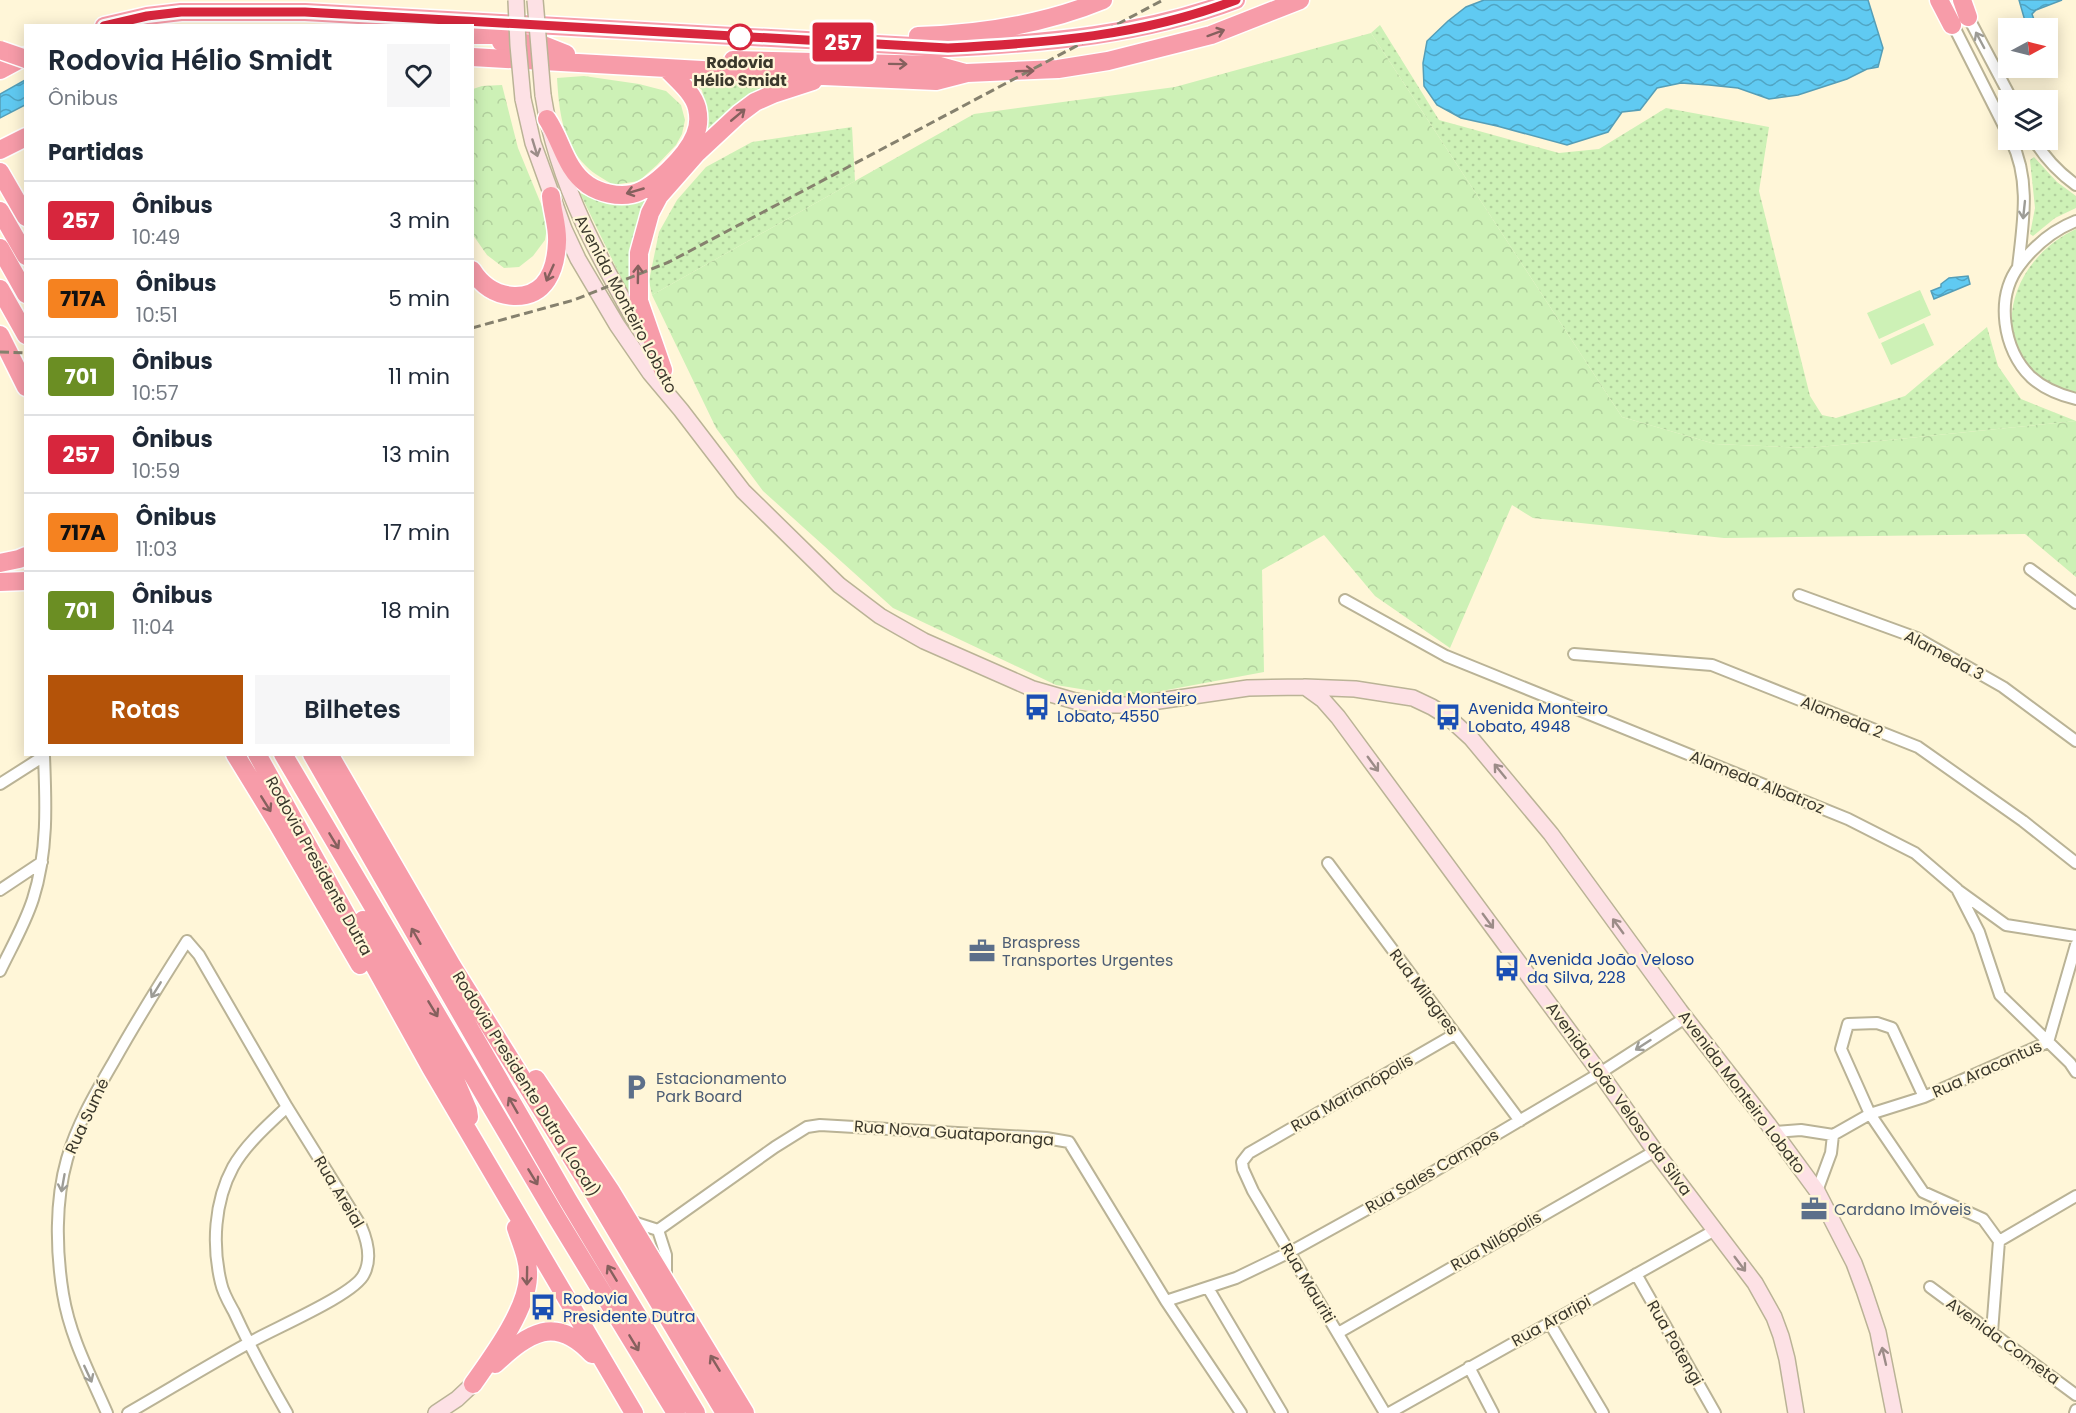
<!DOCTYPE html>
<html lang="pt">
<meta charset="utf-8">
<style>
:root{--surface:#fff;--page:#f6f6f7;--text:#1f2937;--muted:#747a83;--line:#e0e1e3;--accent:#b45309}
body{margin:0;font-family:Poppins,sans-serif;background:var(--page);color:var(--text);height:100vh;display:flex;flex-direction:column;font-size:22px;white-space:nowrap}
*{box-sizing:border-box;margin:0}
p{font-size:20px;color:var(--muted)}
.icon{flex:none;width:33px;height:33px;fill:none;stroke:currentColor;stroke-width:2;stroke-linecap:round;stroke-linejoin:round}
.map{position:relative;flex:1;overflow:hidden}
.drawer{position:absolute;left:24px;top:24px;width:450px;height:732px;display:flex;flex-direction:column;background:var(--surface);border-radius:0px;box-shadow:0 3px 15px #0003}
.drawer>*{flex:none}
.badge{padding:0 12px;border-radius:4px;font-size:21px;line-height:39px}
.needle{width:39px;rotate:83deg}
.fabs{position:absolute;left:1998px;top:18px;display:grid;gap:12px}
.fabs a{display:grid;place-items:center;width:60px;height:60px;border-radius:0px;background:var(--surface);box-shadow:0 3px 15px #0003;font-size:30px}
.map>.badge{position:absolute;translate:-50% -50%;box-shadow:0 0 0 3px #fff}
h2{padding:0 24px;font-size:22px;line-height:54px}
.round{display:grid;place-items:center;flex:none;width:63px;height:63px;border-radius:0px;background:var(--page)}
.overview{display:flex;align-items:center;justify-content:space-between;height:102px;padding:0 24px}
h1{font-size:28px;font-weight:600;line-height:45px}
.primary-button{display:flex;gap:12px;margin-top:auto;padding:12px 24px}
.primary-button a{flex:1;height:69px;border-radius:0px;background:var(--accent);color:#fff;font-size:24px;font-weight:600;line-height:69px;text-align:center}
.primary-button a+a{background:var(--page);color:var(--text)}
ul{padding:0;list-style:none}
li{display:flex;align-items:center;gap:18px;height:78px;padding:0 24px;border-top:2px solid var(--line)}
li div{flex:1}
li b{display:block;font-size:22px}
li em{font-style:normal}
li .badge{min-width:66px;font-weight:700;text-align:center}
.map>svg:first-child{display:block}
.green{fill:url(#green-dots)}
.forest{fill:url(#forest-crowns)}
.pitch{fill:#cdf1b6}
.water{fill:url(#water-waves);stroke:#559eb7;stroke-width:1.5}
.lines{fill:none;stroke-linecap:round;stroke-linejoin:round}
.street-casing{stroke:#bab396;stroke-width:14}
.secondary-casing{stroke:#bab396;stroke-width:18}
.highway-casing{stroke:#fff;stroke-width:21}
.street{stroke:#fff;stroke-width:10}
.secondary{stroke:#fde1e5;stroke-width:15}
.highway{stroke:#f79ca9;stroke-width:18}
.rail{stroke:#86816e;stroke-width:3;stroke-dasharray:9 4.5;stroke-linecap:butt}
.secondary-bridge-casing{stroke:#bab396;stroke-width:18;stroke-linecap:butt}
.highway-bridge-casing{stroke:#fff;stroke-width:21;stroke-linecap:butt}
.secondary-bridge{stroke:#fde1e5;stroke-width:15}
.highway-bridge{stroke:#f79ca9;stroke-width:18}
.oneway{stroke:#86605e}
.oneway2{stroke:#9d9c96}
.oneway3{stroke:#9c8c88}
.line-casing{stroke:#fff;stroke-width:14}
.line{stroke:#d7263d;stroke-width:9}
.stop-dot{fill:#fff;stroke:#d7263d;stroke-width:3}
.labels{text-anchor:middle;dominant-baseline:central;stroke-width:4.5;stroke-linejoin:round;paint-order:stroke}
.stop-label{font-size:16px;font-weight:bold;fill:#3b382c;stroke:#fff6d8}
.street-label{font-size:16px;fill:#3b382c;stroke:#fff6d8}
.transit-label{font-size:16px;fill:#164399;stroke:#fff6d8;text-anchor:start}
.service-label{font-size:16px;fill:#4e5e75;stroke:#fff6d8;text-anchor:start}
</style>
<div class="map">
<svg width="2076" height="1413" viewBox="0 0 2076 1413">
<defs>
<pattern id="green-dots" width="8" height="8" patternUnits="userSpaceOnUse" patternTransform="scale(1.5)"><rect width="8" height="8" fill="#cdf1b6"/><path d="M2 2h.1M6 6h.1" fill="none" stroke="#b1cf9d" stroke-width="1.8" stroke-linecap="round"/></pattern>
<pattern id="forest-crowns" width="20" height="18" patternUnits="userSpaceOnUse" patternTransform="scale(1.5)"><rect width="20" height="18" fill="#cdf1b6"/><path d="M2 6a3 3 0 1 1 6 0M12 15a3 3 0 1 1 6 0" fill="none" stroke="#b1cf9d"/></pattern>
<pattern id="water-waves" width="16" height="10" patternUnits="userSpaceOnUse" patternTransform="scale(1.5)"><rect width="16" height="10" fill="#60caf2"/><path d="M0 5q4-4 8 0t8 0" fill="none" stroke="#50a5c4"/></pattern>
</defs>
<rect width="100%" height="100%" fill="#fff6d8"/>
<path class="green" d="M1380,25L1439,120L1559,153L1599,149L1666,108L1769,127L1759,191L1810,396L1822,415L1836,418L1905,396L1987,327L1998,366L2021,399L2076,421L1810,448L1715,444L1622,417L1371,33Z
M690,80L780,82L653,204L639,315L580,193C609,207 620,201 649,193L706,109L702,90Z
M852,127L855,181L652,295L649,281L659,232L677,200L706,167L752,142Z
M2034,157L2057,182L2076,196V208L2055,218L2033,236L2030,234L2035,208L2030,160Z
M2076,229V394C1982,368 1999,265 2076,229Z"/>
<path class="forest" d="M1371,33L1622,417L1715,444L1810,448L2076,421V577L2025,534L1724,538L1533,518L1512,505L1450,648L1375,596L1324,535L1262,570L1264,672L1129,697L1056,685L893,608L763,491L716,428L652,295L974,114L1175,87Z
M584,76L639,84L666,91L681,105L685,120L682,134L676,145L657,165L639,181L613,185C605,179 593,174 586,166C562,142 559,110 557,78Z
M502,85L518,148L548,221L545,240L533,256L519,267L504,268L487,255L473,235V89L482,86Z"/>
<path class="pitch" d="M1920,290L1931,315L1879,339L1867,313Z
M1924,323L1934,345L1891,365L1881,343Z"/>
<path class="water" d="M1484,0H1868L1883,48L1878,67L1867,69L1847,79L1798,95L1769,99L1738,88L1709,85L1681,83L1657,88L1640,110L1622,112L1608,132L1567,145L1497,126L1461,118L1437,105L1424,86L1423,63L1427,41L1448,21L1466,7Z
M2019,0H2062L2036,10L2032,14L2037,28H2027Z
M25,80V105L0,118V94Z
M1968,276L1970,284L1934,299L1931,291L1941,287V284L1949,278Z"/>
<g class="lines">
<g class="street-casing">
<path id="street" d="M1966,13L2012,100
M1950,19L2008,134
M2011,140C2031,180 2023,223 2018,267
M2034,140C2045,158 2058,172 2076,185
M2076,221C2053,230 2034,246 2019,266C1995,298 2003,350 2031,377C2043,388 2060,395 2076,399
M2030,569L2076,603
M1799,595L1917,638L2003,687L2076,741
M1345,600L1446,656L1848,819L1915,853L1957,889L1979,932L2000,995L2070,1063L2076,1072
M1574,654L1712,665L1918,747L2023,821L2076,863
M0,784L44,756
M1328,863L1520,1121
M0,890L42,862
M1959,891L2006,925L2076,936
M0,971C11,948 25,924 33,899C48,852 46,804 44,756
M1924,1097L1892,1028L1877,1023L1848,1024L1841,1049L1870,1114L1923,1192L1983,1219L1999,1241
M287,1107C268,1125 246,1144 233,1167C214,1202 212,1246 221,1283C223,1293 229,1303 234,1312C250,1347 268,1380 287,1413
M1774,1132L1801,1130L1833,1135L1870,1114L1924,1097L2048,1042L2076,945
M1817,1191L1831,1153L1833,1135
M630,1221L658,1230
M658,1230L775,1147L807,1127L820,1125L1046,1138L1069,1142L1166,1301L1241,1413
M658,1230L666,1255V1279
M1636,1274L1715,1413
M1930,1287L2076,1395
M1208,1288L1282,1413
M1166,1301L1236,1278L1290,1252L1411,1185L1600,1073L1685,1018
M1549,1322L1603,1413
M1992,1332L1999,1241L2076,1196
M1338,1333L1655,1151
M1469,1367L1493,1413
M107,1413C90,1374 70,1337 63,1294C56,1251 55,1201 67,1159C77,1124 96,1092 114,1061C137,1020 162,980 187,941L199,955L287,1107L361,1226C367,1240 372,1259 364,1274C355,1295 270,1330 247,1344C207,1366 168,1390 128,1413
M1385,1413L1253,1191L1243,1169L1242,1162L1249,1153L1455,1034
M1389,1413L1715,1230
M2075,1413L2076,1410"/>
</g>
<g class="secondary-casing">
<path id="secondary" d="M543,95C557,186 603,266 649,345
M523,99L533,143L564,229L578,259L617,325L650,373L681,410L743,491L839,585L880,616L924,641L1033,689L1075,701L1099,705H1131L1248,688L1305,687L1355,689L1413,698L1432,707L1448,717L1471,738L1551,834L1680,1011L1768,1124L1817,1191L1854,1263L1864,1290L1878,1332L1894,1413
M1305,687L1323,700L1338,717L1600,1073L1655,1151L1755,1283L1774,1317L1781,1336L1787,1359L1796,1413
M436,1413L457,1399L473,1384"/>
</g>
<g class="highway-casing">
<path id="highway" d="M1939,0L1952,25
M1962,0L1968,17
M104,26L147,16L181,12H305L948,48C1048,43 1142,35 1236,0
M472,35H507
M918,36C980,34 1045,24 1103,0
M501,42L541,44L566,54
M472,57L737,72L936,81L967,73L1058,69L1108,61L1211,35L1300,0
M733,60L936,65L965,73
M0,70L26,56
M547,119C562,141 565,169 588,185C600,193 618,197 632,194C654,189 687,155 695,135C699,126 699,117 697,108C693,92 677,80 666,68
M0,150L26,137
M0,172L26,217
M0,211L26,256
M0,248L26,294
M472,270C482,286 495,295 514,296C546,297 556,269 557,242C558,227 552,211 551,196
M0,289L26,335
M0,335L26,387
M663,370L639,301V253L650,213L659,196L696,154L739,114L755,102L773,94L813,81
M0,563L19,559L26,556
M0,582L26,581
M235,754L276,821L360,965
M257,754L431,1068L634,1413
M283,754L557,1218L676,1413
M312,754L568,1200L696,1413
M329,754L452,966L590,1187L725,1413
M363,920L456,1082L468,1110L469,1117
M536,1079L610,1190L745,1413
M495,1364C529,1333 555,1314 592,1354
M473,1384C492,1357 527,1310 528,1277C529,1260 521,1243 516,1228"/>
</g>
<use href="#street" class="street"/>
<use href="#secondary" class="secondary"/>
<use href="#highway" class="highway"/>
<path class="rail" d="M472,328L574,300L669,262L1163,0
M0,352L26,353"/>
<g class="secondary-bridge-casing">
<path id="secondary-bridge" d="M516,0L518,45L523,99
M535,0L543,95"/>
</g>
<g class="highway-bridge-casing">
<path id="highway-bridge" d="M0,50L26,59"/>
</g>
<use href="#secondary-bridge" class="secondary-bridge"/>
<use href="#highway-bridge" class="highway-bridge"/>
</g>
<defs><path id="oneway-shaft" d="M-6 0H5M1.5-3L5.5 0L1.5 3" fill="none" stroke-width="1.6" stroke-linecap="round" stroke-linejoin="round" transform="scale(1.5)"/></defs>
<g class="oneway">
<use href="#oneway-shaft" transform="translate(1216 33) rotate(-20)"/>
<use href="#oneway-shaft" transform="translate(898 64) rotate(1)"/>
<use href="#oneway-shaft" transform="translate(1025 71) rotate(-2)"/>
<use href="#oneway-shaft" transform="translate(738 115) rotate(-40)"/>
<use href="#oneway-shaft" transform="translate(635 191) rotate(164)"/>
<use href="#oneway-shaft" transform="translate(550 273) rotate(114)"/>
<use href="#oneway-shaft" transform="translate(638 274) rotate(-89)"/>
<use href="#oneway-shaft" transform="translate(266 804) rotate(58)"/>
<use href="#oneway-shaft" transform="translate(334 841) rotate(59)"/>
<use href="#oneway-shaft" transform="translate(416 936) rotate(-120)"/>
<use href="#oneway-shaft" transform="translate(433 1009) rotate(59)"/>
<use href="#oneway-shaft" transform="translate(513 1105) rotate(-120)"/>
<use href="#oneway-shaft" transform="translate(533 1177) rotate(59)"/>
<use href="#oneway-shaft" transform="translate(612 1273) rotate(-121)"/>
<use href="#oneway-shaft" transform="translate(527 1276) rotate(91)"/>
<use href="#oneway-shaft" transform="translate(634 1343) rotate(59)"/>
<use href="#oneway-shaft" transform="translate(715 1363) rotate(-121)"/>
</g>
<g class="oneway2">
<use href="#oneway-shaft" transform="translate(1980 40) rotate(-118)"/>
<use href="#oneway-shaft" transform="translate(2024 210) rotate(96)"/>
<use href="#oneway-shaft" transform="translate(156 990) rotate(122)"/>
<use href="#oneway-shaft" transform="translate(1643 1045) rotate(147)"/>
<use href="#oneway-shaft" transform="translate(63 1183) rotate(100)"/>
<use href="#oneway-shaft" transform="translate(88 1374) rotate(65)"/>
</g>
<g class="oneway3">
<use href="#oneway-shaft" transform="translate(535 148) rotate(73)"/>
<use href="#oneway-shaft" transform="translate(1373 764) rotate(54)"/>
<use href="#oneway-shaft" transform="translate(1500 771) rotate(-129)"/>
<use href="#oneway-shaft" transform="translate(1488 921) rotate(54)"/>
<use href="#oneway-shaft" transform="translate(1618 926) rotate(-126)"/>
<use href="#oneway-shaft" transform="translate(1740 1264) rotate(53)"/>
<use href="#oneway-shaft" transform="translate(1884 1356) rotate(-103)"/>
</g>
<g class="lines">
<g class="line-casing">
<path id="line" d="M104,26L147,16L181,12H305L948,48C1048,43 1141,36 1236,0"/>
</g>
<use href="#line" class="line"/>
</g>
<defs>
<g id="bus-bare" transform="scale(2.07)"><path d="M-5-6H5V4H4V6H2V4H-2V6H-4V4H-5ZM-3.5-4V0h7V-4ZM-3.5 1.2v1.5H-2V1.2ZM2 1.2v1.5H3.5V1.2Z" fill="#1a4fb4" stroke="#fff6d8" stroke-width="2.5" paint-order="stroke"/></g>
<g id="office-bare" transform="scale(2.07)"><path d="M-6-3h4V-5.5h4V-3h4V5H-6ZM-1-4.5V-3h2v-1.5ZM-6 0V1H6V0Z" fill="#5c6f8a" stroke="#fff6d8" stroke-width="2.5" paint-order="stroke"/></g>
<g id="parking-bare" transform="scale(2.07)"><path d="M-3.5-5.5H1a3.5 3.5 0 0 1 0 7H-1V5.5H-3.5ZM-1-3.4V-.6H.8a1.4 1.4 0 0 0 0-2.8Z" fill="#5c6f8a" stroke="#fff6d8" stroke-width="2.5" paint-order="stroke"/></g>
</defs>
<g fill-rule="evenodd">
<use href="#bus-bare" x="1037" y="707"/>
<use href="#bus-bare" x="1448" y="717"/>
<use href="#office-bare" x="982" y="951"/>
<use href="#bus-bare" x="1507" y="968"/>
<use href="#parking-bare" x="636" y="1087"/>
<use href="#office-bare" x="1814" y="1209"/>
<use href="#bus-bare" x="543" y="1307"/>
</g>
<circle class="stop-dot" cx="740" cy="37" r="12"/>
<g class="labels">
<g class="stop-label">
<text x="740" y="62">Rodovia<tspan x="740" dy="18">Hélio Smidt</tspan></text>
</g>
<g class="street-label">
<text transform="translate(626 304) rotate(62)">Avenida Monteiro Lobato</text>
<text transform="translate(1944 655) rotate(28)">Alameda 3</text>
<text transform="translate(1842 717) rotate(22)">Alameda 2</text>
<text transform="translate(1757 782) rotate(22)">Alameda Albatroz</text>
<text transform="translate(319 866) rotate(61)">Rodovia Presidente Dutra</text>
<text transform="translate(1424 992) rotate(53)">Rua Milagres</text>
<text transform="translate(1987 1069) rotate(-24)">Rua Aracantus</text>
<text transform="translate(526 1084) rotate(58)">Rodovia Presidente Dutra (Local)</text>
<text transform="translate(1742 1092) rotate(53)">Avenida Monteiro Lobato</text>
<text transform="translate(1352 1093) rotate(-30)">Rua Marianópolis</text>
<text transform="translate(1619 1099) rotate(54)">Avenida João Veloso da Silva</text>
<text transform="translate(87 1116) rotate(-65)">Rua Sumé</text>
<text transform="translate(954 1133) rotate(4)">Rua Nova Guataporanga</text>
<text transform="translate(1432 1171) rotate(-30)">Rua Sales Campos</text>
<text transform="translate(339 1192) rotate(59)">Rua Areial</text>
<text transform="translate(1496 1241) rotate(-30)">Rua Nilópolis</text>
<text transform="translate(1308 1283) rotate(59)">Rua Mauriti</text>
<text transform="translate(1551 1321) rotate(-29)">Rua Araripi</text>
<text transform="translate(2003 1341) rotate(36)">Avenida Cometa</text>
<text transform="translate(1675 1343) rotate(60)">Rua Potengi</text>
</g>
<g class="transit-label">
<text x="1057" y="698">Avenida Monteiro<tspan x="1057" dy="18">Lobato, 4550</tspan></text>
<text x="1468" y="708">Avenida Monteiro<tspan x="1468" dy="18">Lobato, 4948</tspan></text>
<text x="1527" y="959">Avenida João Veloso<tspan x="1527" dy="18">da Silva, 228</tspan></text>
<text x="563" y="1298">Rodovia<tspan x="563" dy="18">Presidente Dutra</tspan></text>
</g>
<g class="service-label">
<text x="1002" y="942">Braspress<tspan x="1002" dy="18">Transportes Urgentes</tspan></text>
<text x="656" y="1078">Estacionamento<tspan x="656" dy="18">Park Board</tspan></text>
<text x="1834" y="1209">Cardano Imóveis</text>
</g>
</g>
</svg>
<div class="fabs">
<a><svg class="needle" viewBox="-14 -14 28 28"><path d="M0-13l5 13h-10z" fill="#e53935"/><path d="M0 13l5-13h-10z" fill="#747a83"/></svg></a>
<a><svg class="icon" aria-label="layers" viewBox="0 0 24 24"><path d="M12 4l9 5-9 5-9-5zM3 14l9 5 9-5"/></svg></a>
</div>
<b class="badge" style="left:843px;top:42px;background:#d7263d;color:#fff">257</b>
<section class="drawer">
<div class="overview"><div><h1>Rodovia Hélio Smidt</h1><p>Ônibus</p></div><a class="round"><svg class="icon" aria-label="heart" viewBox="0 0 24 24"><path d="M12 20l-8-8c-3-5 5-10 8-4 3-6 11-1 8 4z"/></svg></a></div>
<h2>Partidas</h2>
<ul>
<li><span class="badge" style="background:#d7263d;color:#fff">257</span><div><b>Ônibus</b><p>10:49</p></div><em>3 min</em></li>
<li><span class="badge" style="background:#f58220;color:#111">717A</span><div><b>Ônibus</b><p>10:51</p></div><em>5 min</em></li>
<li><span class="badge" style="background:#6b8e23;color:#fff">701</span><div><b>Ônibus</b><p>10:57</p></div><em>11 min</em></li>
<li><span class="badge" style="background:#d7263d;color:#fff">257</span><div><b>Ônibus</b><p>10:59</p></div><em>13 min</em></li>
<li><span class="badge" style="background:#f58220;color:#111">717A</span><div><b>Ônibus</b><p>11:03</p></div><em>17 min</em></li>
<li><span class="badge" style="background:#6b8e23;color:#fff">701</span><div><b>Ônibus</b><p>11:04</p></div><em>18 min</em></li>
</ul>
<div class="primary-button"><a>Rotas</a><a>Bilhetes</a></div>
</section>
</div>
